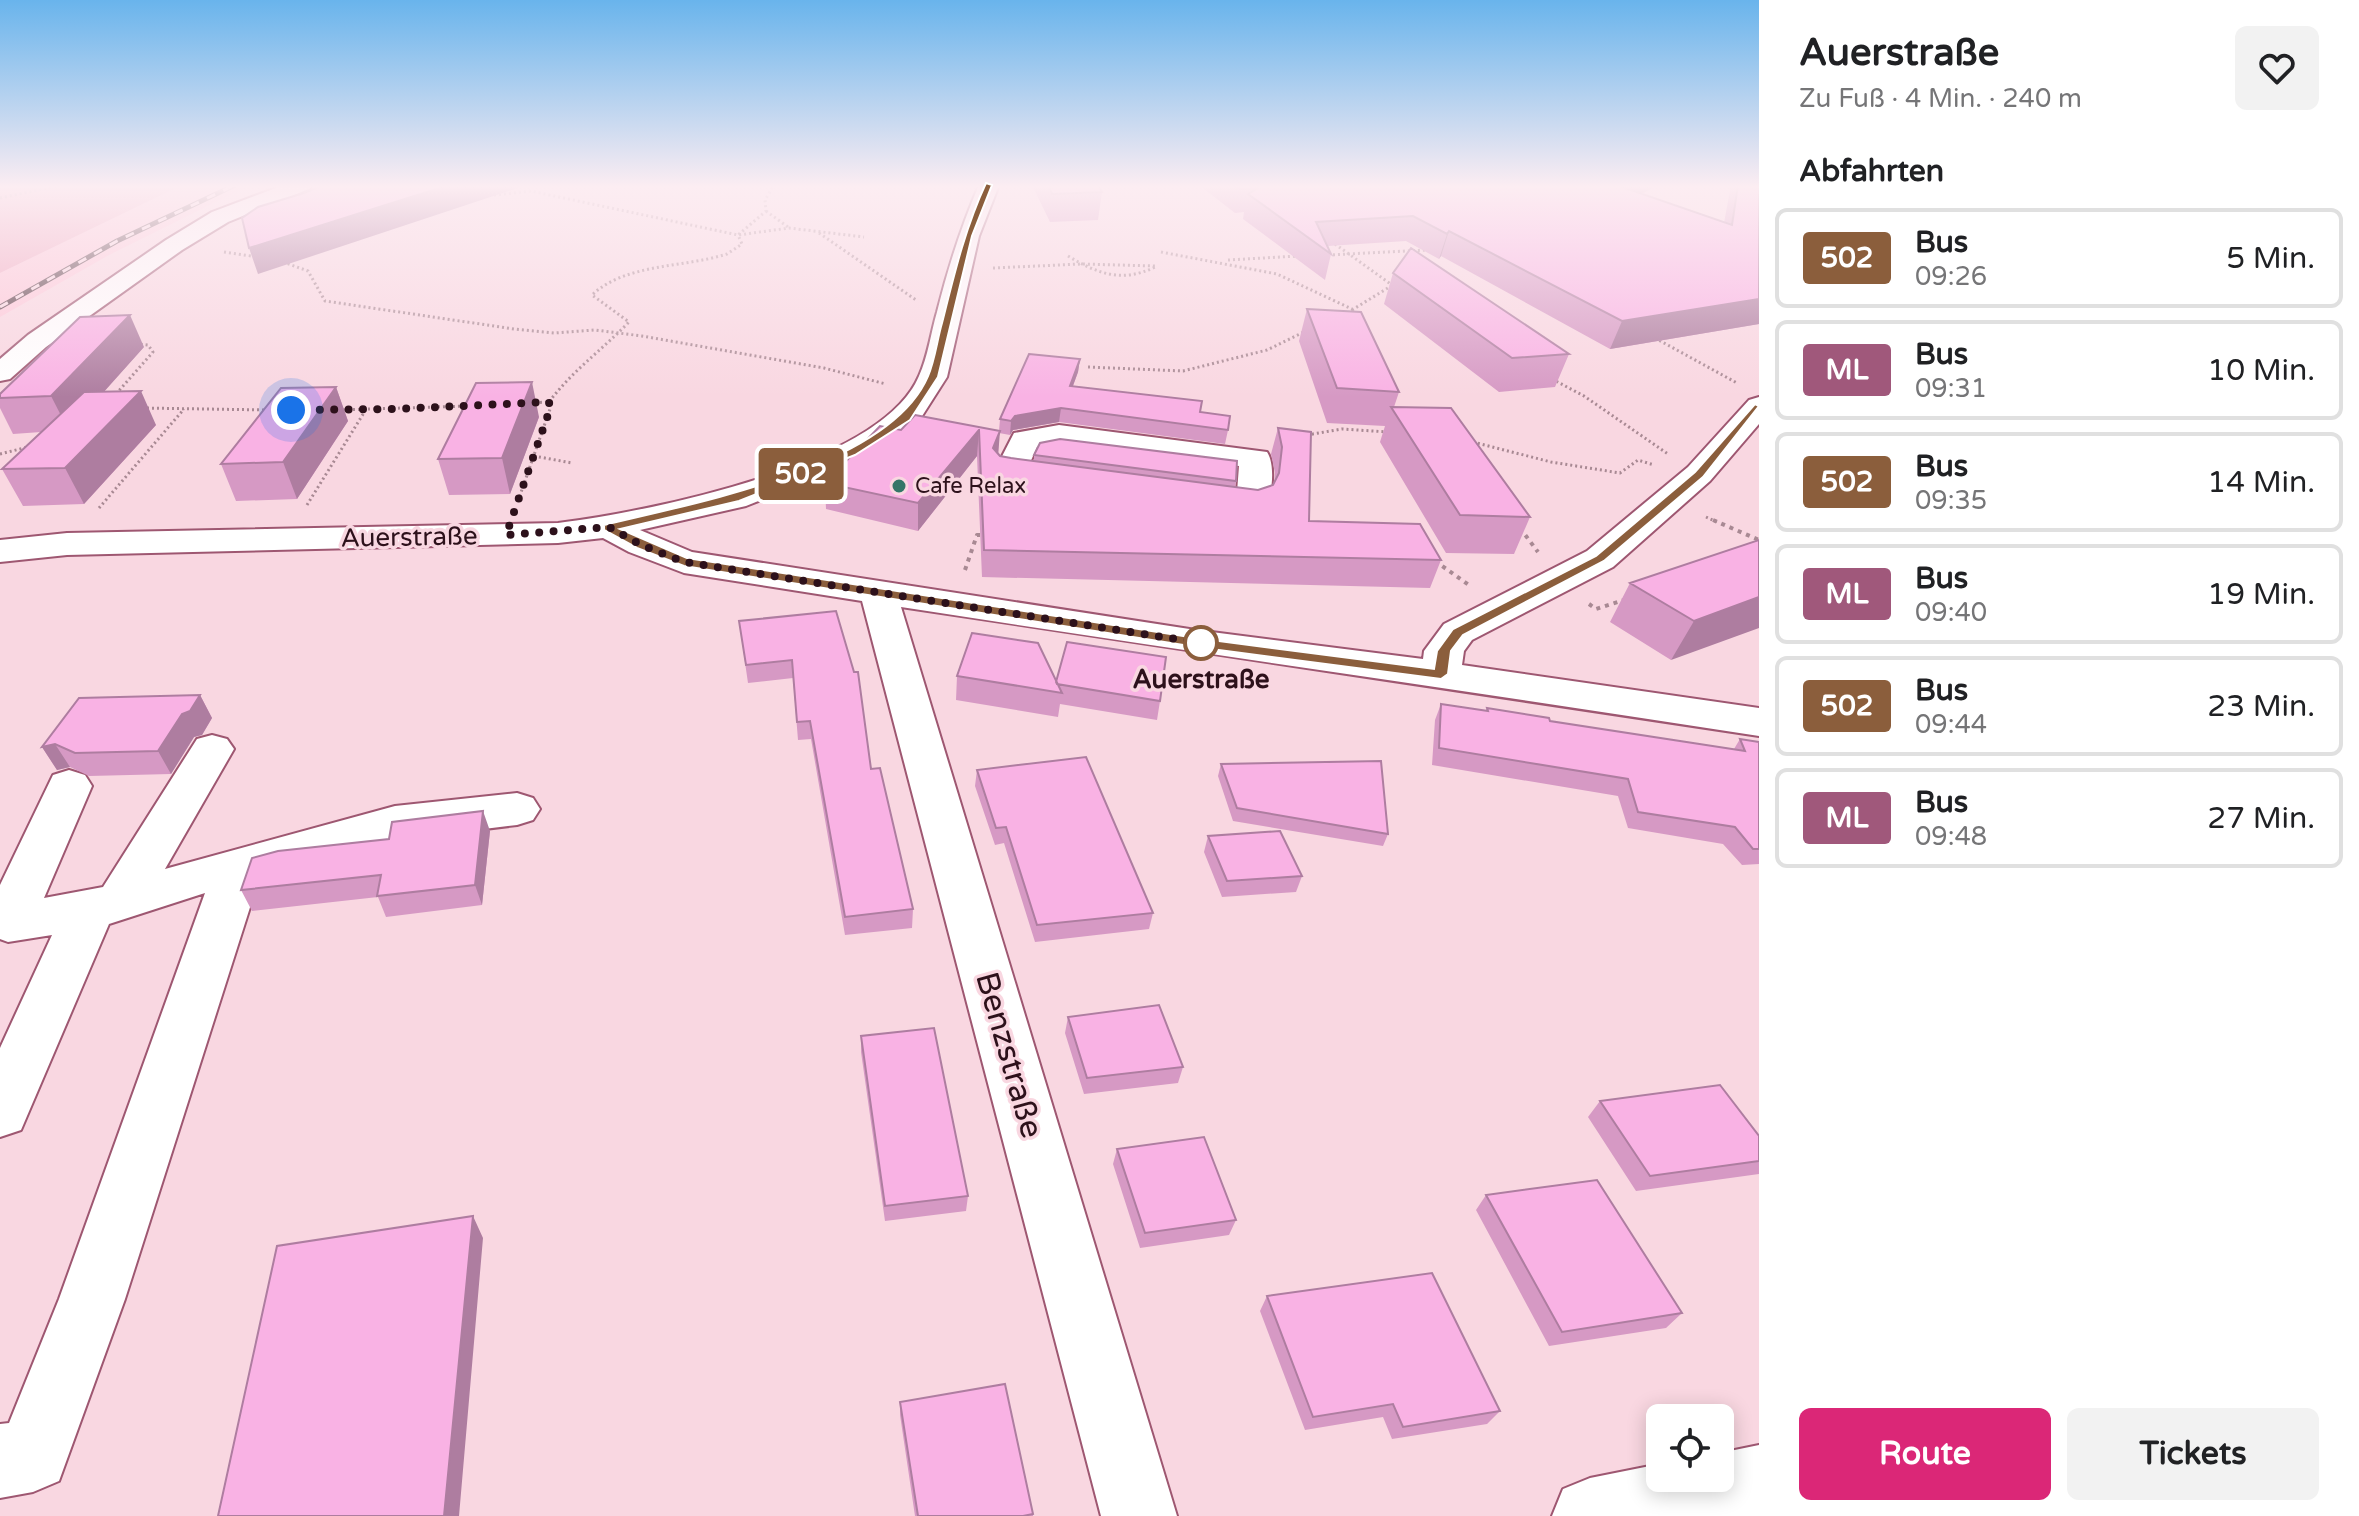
<!DOCTYPE html>
<html lang="de">
<meta charset="utf-8">
<style>
:root{--surface:#fff;--page:#f2f2f2;--text:#202124;--muted:#757577;--line:#e0e0e0;--accent:#db2777}
body{margin:0;font-family:"Varela Round",sans-serif;background:var(--page);color:var(--text);height:100vh;display:flex;flex-direction:column;font-size:30px;white-space:nowrap}
*{box-sizing:border-box;margin:0}
p{font-size:26px;color:var(--muted)}
.icon{flex:none;width:44px;height:44px;fill:none;stroke:currentColor;stroke-width:2;stroke-linecap:round;stroke-linejoin:round}
.map{position:relative;flex:1;overflow:hidden}
.side{display:flex;flex-direction:column;background:var(--surface);width:600px}
.side>*{flex:none}
.badge{padding:0 16px;border-radius:6px;font-size:28px;line-height:52px}
.fabs{position:absolute;left:1646px;top:1404px;display:grid;gap:16px}
.fabs a{display:grid;place-items:center;width:88px;height:88px;border-radius:12px;background:var(--surface);box-shadow:0 4px 20px #0003;font-size:40px}
.you{position:absolute;width:40px;height:40px;margin:-20px;border:6px solid #fff;border-radius:50%;background:#1a73e8;box-shadow:0 0 0 12px #1a73e833}
.map>.badge{position:absolute;translate:-50% -50%;box-shadow:0 0 0 4px #fff}
h2{padding:0 40px;font-size:30px;line-height:72px}
.round{display:grid;place-items:center;flex:none;width:84px;height:84px;border-radius:12px;background:var(--page)}
.summary{display:flex;align-items:center;justify-content:space-between;height:136px;padding:0 40px}
h1{font-size:38px;font-weight:800;line-height:60px}
.cta{display:flex;gap:16px;margin-top:auto;padding:16px 40px}
.cta a{flex:1;height:92px;border-radius:12px;background:var(--accent);color:#fff;font-size:32px;font-weight:800;line-height:92px;text-align:center}
.cta a+a{background:var(--page);color:var(--text)}
ul{padding:0;list-style:none}
li{display:flex;align-items:center;gap:24px;height:100px;margin:0 16px 12px;padding:0 24px;border:4px solid var(--line);border-radius:12px}
li div{flex:1}
li b{display:block;font-size:30px}
li em{font-style:normal}
li .badge{min-width:88px;font-weight:700;text-align:center}
main{display:flex;flex:1;min-height:0}
.map>svg:first-child{display:block}
.built{fill:#fdc7d8}
.green{fill:#efa9c0}
.lines{fill:none;stroke-linecap:round;stroke-linejoin:round}
.minor-casing{stroke:#9e5771;stroke-width:4}
.path-far1{stroke:#a88993;stroke-width:3;stroke-dasharray:2 3;stroke-linecap:butt}
.path{stroke:#a88993;stroke-width:4;stroke-dasharray:4 5;stroke-linecap:butt}
.minor{fill:#fff;fill-rule:evenodd}
.rail-casing{stroke:#543741;stroke-width:5}
.rail{stroke:#f9d7e1;stroke-width:3;stroke-dasharray:9;stroke-linecap:butt}
.wall{fill:#d699c4}
.shaded-wall{fill:#ae7da0}
.building{fill:#f9b2e4;stroke:#ae7da0;stroke-width:2}
.line{fill:#8b5e3c;stroke:#fff;stroke-width:2}
.walk{stroke:#2d111b;stroke-width:8;stroke-dasharray:0 14.4}
.poi-dot{fill:#337668;stroke:#f9d7e1;stroke-width:3}
.stop-dot{fill:#fff;stroke:#8b5e3c;stroke-width:4}
.labels{text-anchor:middle;dominant-baseline:central;stroke-width:7;stroke-linejoin:round;paint-order:stroke}
.far-poi-label{font-size:22px;fill:#2d111b;stroke:#f9d7e1;text-anchor:start}
.street-label{font-size:26px;fill:#2d111b;stroke:#f9d7e1}
.stop-label{font-size:26px;font-weight:bold;fill:#2d111b;stroke:#f9d7e1}
.near-street-label{font-size:32px;fill:#2d111b;stroke:#f9d7e1}
</style>
<main>
<div class="map">
<svg width="1759" height="1516" viewBox="0 0 1759 1516">
<rect width="100%" height="100%" fill="#f9d7e1"/>
<path class="built" d="M182,185H250L109,255L0,317V273Z"/>
<path class="green" d="M0,185H182L0,273Z"/>
<g class="lines">
<g class="minor-casing">
<path id="minor" d="M284,185H312L309,189L228,222L182,250L46,347L10,379L0,381V359L28,335L166,240L212,212Z
M979,185H999L979,236L947,377L917,424L862,460L746,506L640,530L692,552L1196,630L1423,659L1424,651L1444,624L1587,551L1688,467L1749,400L1759,397V424L1710,481L1613,567L1472,640L1464,651L1462,665L1759,708V736C1473,691 1187,652 901,607L1177,1516H1101L862,601L684,573L629,552L603,538L558,543L67,555L0,562V540L67,533L558,523C647,512 881,466 919,376C928,357 931,332 937,312C948,268 961,227 979,185Z
M1059,425L1267,452C1276,465 1272,499 1264,511L1252,514L999,479L994,472L1014,433ZM1059,443L1239,466L1237,492L1029,465L1037,447Z
M212,735L227,739L234,749L165,869L395,806L517,793L533,798L540,809L533,820L517,825L395,840L260,876L125,1299L59,1481L33,1492L0,1498V1424L9,1423L59,1299L205,893L109,924L21,1130L0,1137V1048L52,935L8,942L0,939V885L53,775L69,770L85,775L92,786L44,898L103,887L197,739Z
M1759,1445V1516H1552L1563,1489L1590,1478L1660,1464V1478H1720V1453Z"/>
</g>
<path class="path-far1" d="M494,195L531,191L738,235L789,228L864,237
M0,198L62,185
M766,211L788,227
M819,233L916,300
M1335,244L1392,285
M224,252L258,257
M1161,252L1277,274L1352,309L1356,318
M1328,255L1426,250
M1068,256C1098,274 1122,283 1155,267
M1228,260L1298,256
M283,262L308,271L325,301L514,329L554,333L595,330L642,336L824,368L886,384
M993,268L1081,264L1156,266
M1352,310L1391,286
M1655,338L1737,383
M1088,367L1183,371L1267,350L1306,331
M1552,379L1584,396L1668,454
M116,394L153,352L148,345L139,344
M530,403L549,402
M142,408L268,410
M338,410L468,406
M1307,435L1342,429L1388,432
M1473,442L1551,462L1620,473L1638,460L1654,465
M0,454L28,447
M534,456L572,463
M518,501L550,409L549,402C572,371 602,350 629,322L592,295C626,263 683,268 727,254L742,244L738,235L766,211L765,200L774,185
M307,505L365,411
M99,508L184,409
M1706,517L1717,522"/>
<path class="path" d="M1713,520L1759,540
M1520,528L1538,552
M1435,561L1469,585
M965,570L977,535H986
M1589,604L1596,609L1624,600"/>
<use href="#minor" class="minor"/>
<g class="rail-casing">
<path id="rail" d="M0,307L117,241L235,185"/>
</g>
<use href="#rail" class="rail"/>
</g>
<path class="wall" d="M1032,185H1098L1102,192L1098,220L1050,222Z
M1199,185H1657L1642,194L1724,223L1731,185H1759V324L1610,349L1441,256L1439,259L1406,241L1328,246L1331,254L1325,280L1243,219L1244,212L1235,213Z
M1393,273L1569,354L1555,387L1499,392L1384,304Z
M1307,309L1399,392L1394,407L1530,517L1514,554L1446,553L1380,442L1385,426L1327,423L1299,341Z
M144,347L104,391L156,425L84,504L23,506L2,469L41,432L13,434L0,408V394Z
M1080,359L1078,372L1073,386L1200,412L1228,430L1225,444L1059,422L1013,430L1010,435L999,433L998,453L1000,456L1034,461V455L1236,481L1235,487L1258,490L1274,485L1275,473L1271,454L1278,428L1309,521L1441,560L1430,588L982,577L977,456L918,531L826,509L825,483L901,430L999,431L1000,419Z
M336,387L348,421L297,499L236,501L221,464Z
M539,417L510,494L449,495L438,459Z
M1759,540L1671,660L1610,622L1630,583Z
M836,611L871,769L913,909L912,928L845,935L811,739L798,740L793,678L748,683L739,621Z
M957,676L1056,682L1160,701L1157,720L1060,704L1058,717L956,700Z
M200,695L212,718L202,735L194,737L171,774L89,776L70,767L57,770L42,747Z
M1441,704L1486,711L1487,708L1550,721L1734,749L1740,739L1759,742V864L1742,865L1723,844L1628,828L1618,796L1432,765L1435,720Z
M1221,764L1388,834L1383,846L1233,821L1218,776Z
M977,770L1153,913L1149,929L1035,942L1004,843L995,845L975,786Z
M490,831L482,905L386,917L378,897L252,911L241,890Z
M1208,836L1302,876L1296,892L1222,897L1204,852Z
M1068,1017L1183,1067L1178,1083L1084,1094L1065,1033Z
M861,1036L968,1196L966,1211L885,1221L861,1052Z
M1600,1101L1759,1136V1174L1636,1191L1588,1117Z
M1117,1149L1236,1220L1229,1235L1140,1248L1113,1164Z
M1486,1195L1682,1313L1666,1328L1549,1346L1476,1210Z
M1267,1296L1500,1411L1487,1424L1392,1439L1383,1417L1305,1430L1260,1311Z
M900,1402L1033,1514V1516H915L900,1415Z"/>
<path class="shaded-wall" d="M449,185H527L258,274L249,248Z
M1625,185H1657L1612,211L1622,187Z
M1449,231L1441,256L1439,259L1447,234Z
M1759,299V324L1610,349L1622,321Z
M130,315L144,347L69,431L51,396Z
M1080,359L1078,372L1068,399L1070,386Z
M532,382L539,417L510,494L502,458Z
M336,387L348,421L297,499L283,462Z
M141,391L156,425L84,504L65,468Z
M1061,408L1059,422L1013,430L1010,435L1011,421L1015,416Z
M979,430L977,456L918,531V503Z
M1000,431L998,457L993,448Z
M1759,597V628L1671,660L1694,621Z
M200,695L212,718L202,735L194,737L171,774L158,751L182,714Z
M55,744L70,767L57,770L42,747Z
M483,811L490,831L482,905L475,885Z
M473,1216L483,1238L459,1516H444Z"/>
<path class="building" d="M323,185H449L249,248L242,218L258,207L304,193Z
M1048,185H1098L1102,192L1052,194Z
M1235,185H1625L1622,187L1732,225L1738,185H1759V299L1622,321L1449,231L1447,234L1413,216L1316,222L1331,254L1248,194L1258,188L1240,189Z
M1411,248L1569,354L1512,358L1393,273Z
M1307,309L1361,312L1399,392L1337,388Z
M130,315L51,396L0,398V394L80,317Z
M1029,354L1080,359L1070,386L1202,401L1200,412L1230,416L1228,430L1061,408L1015,416L1011,421L1000,419Z
M532,382L502,458L438,459L476,383Z
M336,387L283,462L221,464L281,388Z
M141,391L65,468L2,469L84,392Z
M1391,407L1451,408L1530,517L1460,515Z
M915,415L1000,431L993,448L1000,456L1011,458L1258,490L1273,485L1279,473L1282,447L1278,428L1311,432L1309,521L1420,524L1441,560L984,550L979,430L918,503L825,483L880,426L901,430Z
M1060,439L1237,461L1236,481L1034,455L1040,443Z
M1759,540V597L1694,621L1630,583Z
M836,611L854,672H858L871,769L880,768L913,909L845,917L810,721L797,722L792,660L746,665L739,621Z
M972,633L1038,643L1062,693L957,676Z
M1067,642L1166,657L1160,701L1057,684L1056,682Z
M200,695L190,711L182,714L158,751L75,753L55,744L42,747L79,698Z
M1441,704L1488,711L1487,708L1549,718L1550,721L1745,751L1740,739L1759,742V849H1753L1735,827L1638,812L1628,779L1439,748Z
M1086,757L1153,913L1037,925L1006,827L996,828L977,770Z
M1381,761L1388,834L1237,808L1221,764Z
M483,811L475,885L377,896L381,875L241,890L252,858L278,851L389,839L392,822Z
M1280,831L1302,876L1227,881L1208,836Z
M1159,1005L1183,1067L1087,1078L1068,1017Z
M934,1028L968,1196L885,1206L861,1036Z
M1720,1085L1759,1136V1161L1650,1176L1600,1101Z
M1204,1137L1236,1220L1145,1233L1117,1149Z
M1597,1180L1682,1313L1562,1332L1486,1195Z
M473,1216L444,1516H218L277,1246Z
M1432,1273L1500,1411L1403,1427L1393,1404L1313,1417L1267,1296Z
M1005,1384L1033,1514L1023,1516H918L900,1402Z"/>
<linearGradient id="sky" x2="0" y2="1"><stop stop-color="#69b4ec"/><stop offset="0.47" stop-color="#fcedf2"/><stop offset="1" stop-color="#fcedf2" stop-opacity="0"/></linearGradient>
<rect width="1759" height="397" fill="url(#sky)"/>
<path class="line" d="M986,183L992,185L972,236L938,377L910,420L855,455L739,501L620,529L687,558L1196,638L1434,669L1437,651L1453,629L1596,556L1695,472L1755,404L1759,406L1703,477L1604,561L1463,635L1451,651L1448,674L1441,679L1196,647L684,566L637,548L604,530V525C693,503 889,468 928,376C935,360 937,340 942,323C954,275 965,228 986,183Z"/>
<g class="lines">
<path class="walk" d="M291,410L395,409L549,402L550,409L506,535L609,527L641,545L684,562L1201,643"/>
</g>
<circle class="poi-dot" cx="899" cy="486" r="8"/>
<circle class="stop-dot" cx="1201" cy="643" r="16"/>
<g class="labels">
<g class="far-poi-label">
<text x="915" y="486">Cafe Relax</text>
</g>
<g class="street-label">
<text transform="translate(409 537) rotate(-1)">Auerstraße</text>
</g>
<g class="stop-label">
<text x="1201" y="679">Auerstraße</text>
</g>
<g class="near-street-label">
<text transform="translate(1009 1055) rotate(74)">Benzstraße</text>
</g>
</g>
</svg>
<div class="fabs">
<a><svg class="icon" aria-label="locate" viewBox="0 0 24 24"><circle cx="12" cy="12" r="6"/><path d="M12 2v4M12 18v4M2 12h4M18 12h4"/></svg></a>
</div>
<div class="you" style="left:291px;top:410px"></div>
<b class="badge" style="left:801px;top:474px;background:#8b5e3c;color:#fff">502</b>
</div>
<section class="side">
<div class="summary"><div><h1>Auerstraße</h1><p>Zu Fuß · 4 Min. · 240 m</p></div><a class="round"><svg class="icon" aria-label="heart" viewBox="0 0 24 24"><path d="M12 20l-8-8c-3-5 5-10 8-4 3-6 11-1 8 4z"/></svg></a></div>
<h2>Abfahrten</h2>
<ul>
<li><span class="badge" style="background:#8b5e3c;color:#fff">502</span><div><b>Bus</b><p>09:26</p></div><em>5 Min.</em></li>
<li><span class="badge" style="background:#a0587b;color:#fff">ML</span><div><b>Bus</b><p>09:31</p></div><em>10 Min.</em></li>
<li><span class="badge" style="background:#8b5e3c;color:#fff">502</span><div><b>Bus</b><p>09:35</p></div><em>14 Min.</em></li>
<li><span class="badge" style="background:#a0587b;color:#fff">ML</span><div><b>Bus</b><p>09:40</p></div><em>19 Min.</em></li>
<li><span class="badge" style="background:#8b5e3c;color:#fff">502</span><div><b>Bus</b><p>09:44</p></div><em>23 Min.</em></li>
<li><span class="badge" style="background:#a0587b;color:#fff">ML</span><div><b>Bus</b><p>09:48</p></div><em>27 Min.</em></li>
</ul>
<div class="cta"><a>Route</a><a>Tickets</a></div>
</section>
</main>
